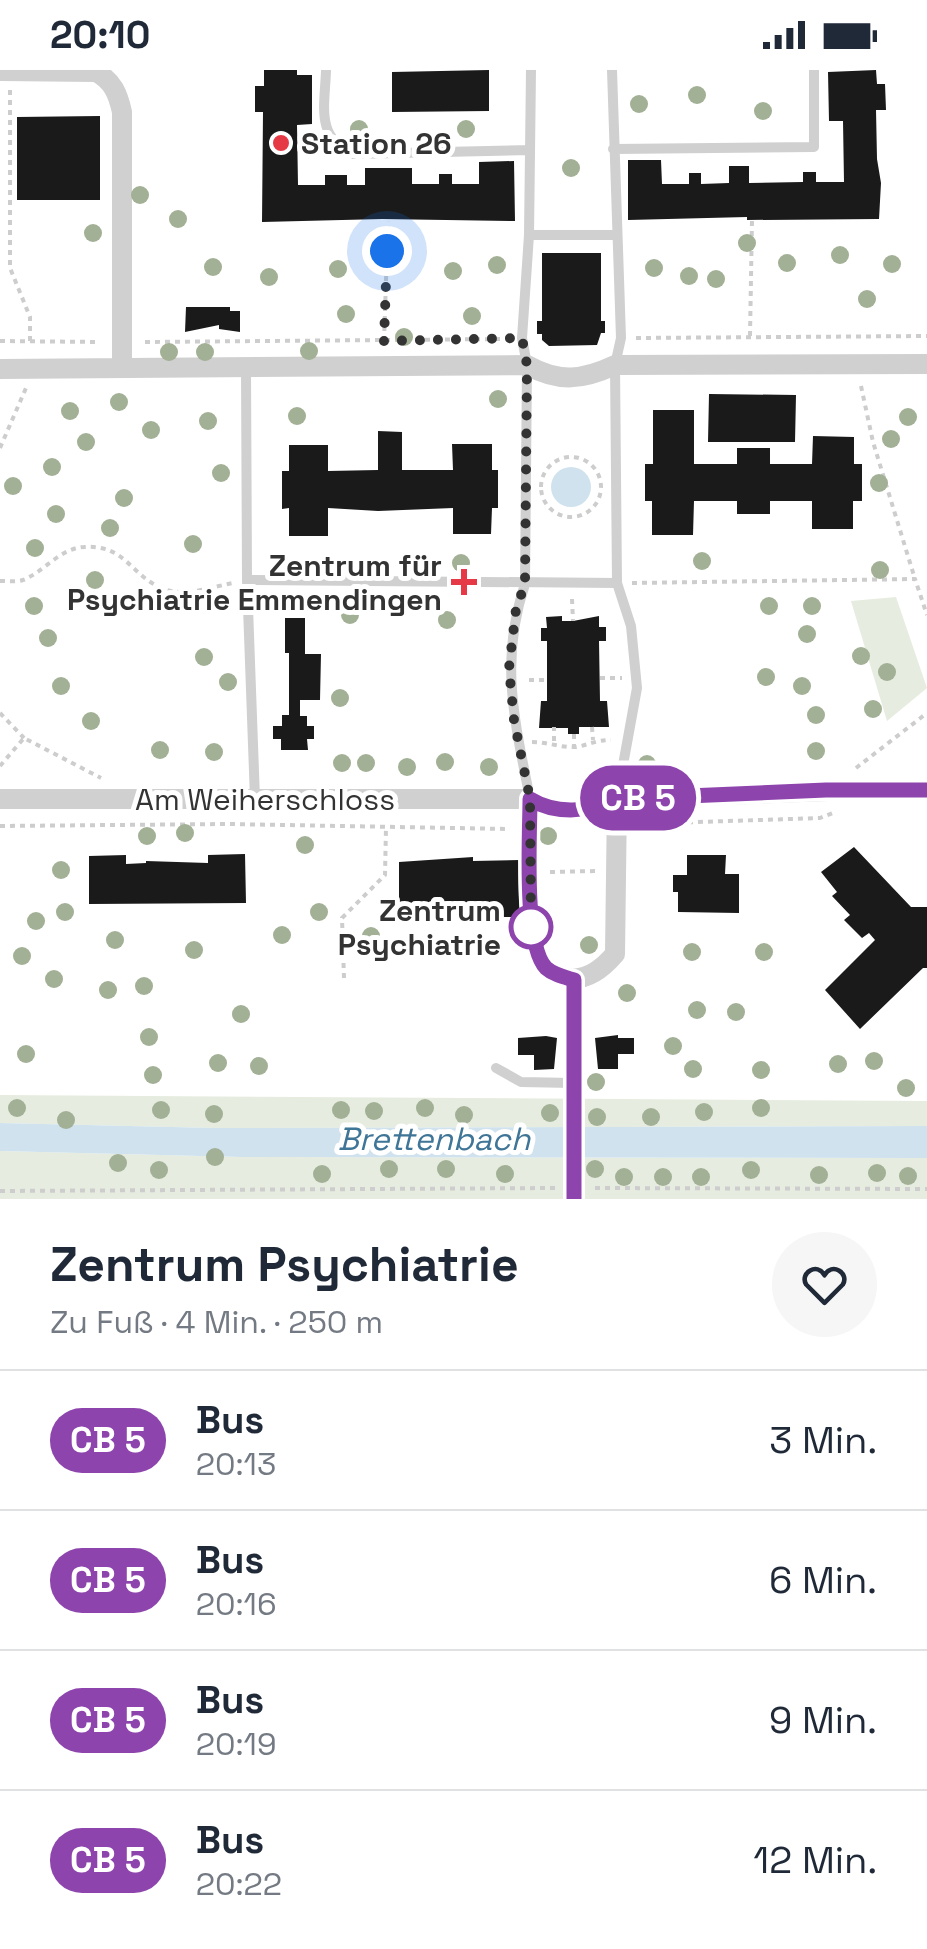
<!DOCTYPE html>
<html lang="de">
<meta charset="utf-8">
<style>
:root{--surface:#fff;--page:#f6f6f7;--text:#1f2937;--muted:#747a83;--line:#e0e1e3}
body{margin:0;font-family:"Space Grotesk",sans-serif;background:var(--page);color:var(--text);height:100vh;display:flex;flex-direction:column;font-size:38px;white-space:nowrap}
*{box-sizing:border-box;margin:0}
p{font-size:32px;color:var(--muted)}
.icon{flex:none;width:55px;height:55px;fill:none;stroke:currentColor;stroke-width:2;stroke-linecap:round;stroke-linejoin:round}
.map{position:relative;height:1129px;overflow:hidden}
.drawer{display:flex;flex-direction:column;background:var(--surface);flex:1}
.drawer>*{flex:none}
.badge{padding:0 20px;border-radius:32px;font-size:35px;line-height:65px}
.you{position:absolute;width:50px;height:50px;margin:-25px;border:8px solid #fff;border-radius:50%;background:#1a73e8;box-shadow:0 0 0 15px #1a73e833}
.map>.badge{position:absolute;translate:-50% -50%;box-shadow:0 0 0 5px #fff}
.round{display:grid;place-items:center;flex:none;width:105px;height:105px;border-radius:52px;background:var(--page)}
.head{display:flex;align-items:center;justify-content:space-between;height:170px;padding:0 50px}
h1{font-size:48px;font-weight:800;line-height:75px}
ul{padding:0;list-style:none}
li{display:flex;align-items:center;gap:30px;height:140px;padding:0 50px;border-top:2px solid var(--line)}
li div{flex:1}
li b{display:block;font-size:38px}
li em{font-style:normal}
li .badge{min-width:110px;font-weight:700;text-align:center}
.status{display:flex;justify-content:space-between;align-items:center;height:70px;padding:0 50px;background:var(--surface);direction:ltr}
.status svg{height:28px;fill:currentColor}
.map>svg:first-child{display:block}
.green{fill:#e6ecdf}
.water{fill:#cfe2ee}
.building{fill:#1a1a1a}
.lines{fill:none;stroke-linecap:round;stroke-linejoin:round}
.path{stroke:#cdcdcd;stroke-width:4;stroke-dasharray:5 5;stroke-linecap:butt}
.lane{stroke:#d0d0d0;stroke-width:10}
.street{stroke:#d0d0d0;stroke-width:20}
.tree{fill:#a2b095}
.line-casing{stroke:#fff;stroke-width:22}
.line{stroke:#8e44ad;stroke-width:15}
.walk{stroke:#333;stroke-width:10;stroke-dasharray:0 18}
.poi-dot{fill:#e63946;stroke:#fff;stroke-width:4}
.stop-dot{fill:#fff;stroke:#8e44ad;stroke-width:5}
.labels{text-anchor:middle;dominant-baseline:central;stroke-width:10;stroke-linejoin:round;paint-order:stroke}
.poi-label{font-size:30px;font-weight:bold;fill:#333;stroke:#fff;text-anchor:start}
.street-label{font-size:30px;fill:#333;stroke:#fff}
.stop-label{font-size:30px;font-weight:bold;fill:#333;stroke:#fff;text-anchor:end}
.water-label{font-size:32px;font-style:italic;fill:#3f7597;stroke:#fff}
</style>
<div class="status"><b>20:10</b><svg viewBox="0 0 49 12"><path d="M0 12V9h3v3zM5 12V6h3v6zM10 12V3h3v9zM15 12V0h3v12zM26 1h20v11H26zM47 4h2v5h-2z"/></svg></div>
<div class="map">
<svg width="927" height="1129" viewBox="0 0 927 1129">
<rect width="100%" height="100%" fill="#fff"/>
<path class="green" d="M896,527L927,618L887,651L851,531Z
M0,1025L927,1031V1056L215,1058L0,1053Z
M0,1081L241,1087L927,1088V1129H0Z"/>
<path class="water" d="M551 417a20 20 0 1 1 40 0a20 20 0 1 1-40 0Z
M0,1053L215,1058L927,1056V1088L241,1087L0,1081Z"/>
<path class="building" d="M264,0H297V5H312V54L297,55L298,115H325V105H347V115H365V98H412V114H439V104H452V114H479V92L514,91L515,151L382,149L262,152L263,42H255V16H264Z
M489,0V41L392,42V2Z
M876,0L877,14H885L886,40H876L877,89L881,113L879,149L747,150V147L628,150V90H661L662,114H689V103H701V114L729,113V96H749V113L803,112V102H816V112H844L843,51H829L828,2Z
M100,46V130H17V47Z
M542,183H601V251H605V263H601L597,275L549,276L542,270V264H537V251H542Z
M186,237H230V241H240V262L219,259V255L185,262Z
M709,324L796,325L795,372H708Z
M653,340H694V394H737V378H770V394H812L813,366L854,367V394H862V431H853V459H812V431H770V444H737V431H694L693,465H652V431H645V394H653Z
M378,361L402,362V400H453L452,374H492V400H498V438H492L491,464H453V438L378,441L328,438V466H289V438L282,439V401H289V375H328V401L378,400Z
M562,546V551H573L599,546V557H606V571H599L600,631H607L609,657H579V664H568V658H539L541,631H547V571H541V558H547L546,547Z
M285,548H305V584H321L320,630H300V646H307V656H314V669H307L308,680H281V669H273V656H282V645H289V583H285Z
M854,777L911,837H927V898H923L860,959L825,920L875,870L869,863L862,868L844,850L850,845L832,826L837,822L821,802Z
M245,784L246,833L89,834V786L126,785V794L146,793V791L208,793V785Z
M687,785H726L725,804H739V843L678,842V822H673V805H687Z
M473,787V791L520,790L521,847H471V839L399,840V792Z
M618,965V968H634V984H618V999H598L595,968Z
M546,966L557,968L554,999L534,1000V985H518V968Z"/>
<g class="lines">
<path class="path" d="M10,20V198L30,247V272
M750,266L752,150
M636,268L927,266
M0,271L100,272
M384,271L388,151
M145,272L505,269
M861,316L873,372L915,509
M0,378L26,318
M541 417a30 30 0 1 1 60 0a30 30 0 1 1-60 0Z
M0,511C6,511 17,512 23,510C44,502 60,478 84,477C126,474 131,507 164,519C185,527 211,517 233,513
M632,513L915,509L927,545
M572,529L573,551
M600,608H622
M529,610H547
M0,643L24,668
M592,657L593,670
M574,664V677
M554,671V657
M532,672C547,672 562,678 576,677C588,675 596,670 611,670
M0,696L24,668L101,708
M856,698L927,643
M638,754L820,748L833,743
M0,756L228,754L510,759
M550,802L596,801
M344,908L342,848L385,805L386,757
M595,1118L927,1119
M0,1121L555,1118"/>
<path class="lane" d="M326,0C325,36 315,67 353,84L529,80
M612,0L621,268L615,295L617,513L631,556L637,618L617,728
M613,79L814,77V0
M529,165H616
M246,298L247,510L255,729
M247,510L617,513
M530,729C515,652 499,592 525,514L527,295L522,268L529,165L531,0
M496,998L521,1012L573,1013"/>
<path class="street" d="M0,1L96,2C113,11 118,24 122,42V297
M0,299L527,295C559,313 583,310 615,295L927,294
M0,729H530C556,745 590,742 617,729L827,721H927
M530,729C530,768 522,862 543,893C548,901 558,906 569,908C588,911 603,898 615,884L617,729
M574,1129V909"/>
</g>
<g class="tree">
<circle cx="697" cy="25" r="9"/>
<circle cx="639" cy="34" r="9"/>
<circle cx="763" cy="41" r="9"/>
<circle cx="359" cy="59" r="9"/>
<circle cx="466" cy="59" r="9"/>
<circle cx="571" cy="98" r="9"/>
<circle cx="140" cy="125" r="9"/>
<circle cx="178" cy="149" r="9"/>
<circle cx="93" cy="163" r="9"/>
<circle cx="747" cy="173" r="9"/>
<circle cx="840" cy="185" r="9"/>
<circle cx="787" cy="193" r="9"/>
<circle cx="892" cy="194" r="9"/>
<circle cx="497" cy="195" r="9"/>
<circle cx="213" cy="197" r="9"/>
<circle cx="654" cy="198" r="9"/>
<circle cx="338" cy="199" r="9"/>
<circle cx="453" cy="201" r="9"/>
<circle cx="689" cy="206" r="9"/>
<circle cx="269" cy="207" r="9"/>
<circle cx="716" cy="209" r="9"/>
<circle cx="867" cy="229" r="9"/>
<circle cx="346" cy="244" r="9"/>
<circle cx="472" cy="246" r="9"/>
<circle cx="404" cy="267" r="9"/>
<circle cx="309" cy="281" r="9"/>
<circle cx="169" cy="282" r="9"/>
<circle cx="205" cy="282" r="9"/>
<circle cx="498" cy="329" r="9"/>
<circle cx="119" cy="332" r="9"/>
<circle cx="70" cy="341" r="9"/>
<circle cx="297" cy="346" r="9"/>
<circle cx="908" cy="347" r="9"/>
<circle cx="208" cy="351" r="9"/>
<circle cx="151" cy="360" r="9"/>
<circle cx="891" cy="369" r="9"/>
<circle cx="86" cy="372" r="9"/>
<circle cx="52" cy="397" r="9"/>
<circle cx="221" cy="403" r="9"/>
<circle cx="879" cy="413" r="9"/>
<circle cx="13" cy="416" r="9"/>
<circle cx="124" cy="428" r="9"/>
<circle cx="56" cy="444" r="9"/>
<circle cx="110" cy="458" r="9"/>
<circle cx="193" cy="474" r="9"/>
<circle cx="35" cy="478" r="9"/>
<circle cx="702" cy="491" r="9"/>
<circle cx="461" cy="493" r="9"/>
<circle cx="427" cy="494" r="9"/>
<circle cx="880" cy="500" r="9"/>
<circle cx="95" cy="510" r="9"/>
<circle cx="207" cy="535" r="9"/>
<circle cx="34" cy="536" r="9"/>
<circle cx="769" cy="536" r="9"/>
<circle cx="812" cy="536" r="9"/>
<circle cx="350" cy="545" r="9"/>
<circle cx="447" cy="550" r="9"/>
<circle cx="807" cy="564" r="9"/>
<circle cx="48" cy="568" r="9"/>
<circle cx="861" cy="586" r="9"/>
<circle cx="204" cy="587" r="9"/>
<circle cx="887" cy="602" r="9"/>
<circle cx="766" cy="607" r="9"/>
<circle cx="228" cy="612" r="9"/>
<circle cx="61" cy="616" r="9"/>
<circle cx="802" cy="616" r="9"/>
<circle cx="340" cy="628" r="9"/>
<circle cx="873" cy="639" r="9"/>
<circle cx="816" cy="645" r="9"/>
<circle cx="91" cy="651" r="9"/>
<circle cx="160" cy="680" r="9"/>
<circle cx="816" cy="681" r="9"/>
<circle cx="214" cy="682" r="9"/>
<circle cx="445" cy="692" r="9"/>
<circle cx="342" cy="693" r="9"/>
<circle cx="366" cy="693" r="9"/>
<circle cx="647" cy="694" r="9"/>
<circle cx="407" cy="697" r="9"/>
<circle cx="489" cy="697" r="9"/>
<circle cx="185" cy="763" r="9"/>
<circle cx="147" cy="766" r="9"/>
<circle cx="548" cy="766" r="9"/>
<circle cx="305" cy="775" r="9"/>
<circle cx="61" cy="800" r="9"/>
<circle cx="65" cy="842" r="9"/>
<circle cx="319" cy="842" r="9"/>
<circle cx="36" cy="851" r="9"/>
<circle cx="282" cy="865" r="9"/>
<circle cx="371" cy="866" r="9"/>
<circle cx="115" cy="870" r="9"/>
<circle cx="589" cy="875" r="9"/>
<circle cx="194" cy="880" r="9"/>
<circle cx="692" cy="882" r="9"/>
<circle cx="764" cy="882" r="9"/>
<circle cx="22" cy="886" r="9"/>
<circle cx="54" cy="909" r="9"/>
<circle cx="144" cy="916" r="9"/>
<circle cx="108" cy="920" r="9"/>
<circle cx="627" cy="923" r="9"/>
<circle cx="697" cy="940" r="9"/>
<circle cx="736" cy="942" r="9"/>
<circle cx="241" cy="944" r="9"/>
<circle cx="149" cy="967" r="9"/>
<circle cx="673" cy="976" r="9"/>
<circle cx="26" cy="984" r="9"/>
<circle cx="874" cy="991" r="9"/>
<circle cx="218" cy="993" r="9"/>
<circle cx="838" cy="994" r="9"/>
<circle cx="259" cy="996" r="9"/>
<circle cx="693" cy="999" r="9"/>
<circle cx="761" cy="1000" r="9"/>
<circle cx="153" cy="1005" r="9"/>
<circle cx="596" cy="1012" r="9"/>
<circle cx="906" cy="1018" r="9"/>
<circle cx="17" cy="1038" r="9"/>
<circle cx="425" cy="1038" r="9"/>
<circle cx="761" cy="1038" r="9"/>
<circle cx="161" cy="1040" r="9"/>
<circle cx="341" cy="1040" r="9"/>
<circle cx="374" cy="1041" r="9"/>
<circle cx="704" cy="1042" r="9"/>
<circle cx="550" cy="1043" r="9"/>
<circle cx="214" cy="1044" r="9"/>
<circle cx="464" cy="1045" r="9"/>
<circle cx="597" cy="1047" r="9"/>
<circle cx="651" cy="1047" r="9"/>
<circle cx="66" cy="1050" r="9"/>
<circle cx="215" cy="1087" r="9"/>
<circle cx="118" cy="1093" r="9"/>
<circle cx="389" cy="1099" r="9"/>
<circle cx="446" cy="1099" r="9"/>
<circle cx="595" cy="1099" r="9"/>
<circle cx="159" cy="1100" r="9"/>
<circle cx="751" cy="1100" r="9"/>
<circle cx="877" cy="1103" r="9"/>
<circle cx="322" cy="1104" r="9"/>
<circle cx="505" cy="1104" r="9"/>
<circle cx="819" cy="1105" r="9"/>
<circle cx="908" cy="1106" r="9"/>
<circle cx="624" cy="1107" r="9"/>
<circle cx="663" cy="1107" r="9"/>
<circle cx="701" cy="1107" r="9"/>
</g>
<g class="lines">
<g class="line-casing">
<path id="line" d="M574,1129V910C564,907 554,905 546,898C523,874 530,764 530,729C556,745 590,742 617,729L826,720H927"/>
</g>
<use href="#line" class="line"/>
<path class="walk" d="M387,181L384,271L522,268L527,295L525,514L516,539L509,598L514,650L530,729L531,857"/>
</g>
<g class="poi-dot">
<circle cx="281" cy="73" r="10"/>
<path d="M459 497h10v10h10v10h-10v10h-10v-10h-10v-10h10z"/>
</g>
<circle class="stop-dot" cx="531" cy="857" r="20"/>
<g class="labels">
<g class="poi-label">
<text x="301" y="73">Station 26</text>
<text x="442" y="495" text-anchor="end">Zentrum für<tspan x="442" dy="34">Psychiatrie Emmendingen</tspan></text>
</g>
<g class="street-label">
<text x="265" y="729">Am Weiherschloss</text>
</g>
<g class="stop-label">
<text x="501" y="840">Zentrum<tspan x="501" dy="34">Psychiatrie</tspan></text>
</g>
<g class="water-label">
<text x="434" y="1069">Brettenbach</text>
</g>
</g>
</svg>
<div class="you" style="left:387px;top:181px"></div>
<b class="badge" style="left:638px;top:728px;background:#8e44ad;color:#fff">CB 5</b>
</div>
<section class="drawer">
<div class="head"><div><h1>Zentrum Psychiatrie</h1><p>Zu Fuß · 4 Min. · 250 m</p></div><a class="round"><svg class="icon" aria-label="heart" viewBox="0 0 24 24"><path d="M12 20l-8-8c-3-5 5-10 8-4 3-6 11-1 8 4z"/></svg></a></div>
<ul>
<li><span class="badge" style="background:#8e44ad;color:#fff">CB 5</span><div><b>Bus</b><p>20:13</p></div><em>3 Min.</em></li>
<li><span class="badge" style="background:#8e44ad;color:#fff">CB 5</span><div><b>Bus</b><p>20:16</p></div><em>6 Min.</em></li>
<li><span class="badge" style="background:#8e44ad;color:#fff">CB 5</span><div><b>Bus</b><p>20:19</p></div><em>9 Min.</em></li>
<li><span class="badge" style="background:#8e44ad;color:#fff">CB 5</span><div><b>Bus</b><p>20:22</p></div><em>12 Min.</em></li>
</ul>
</section>
